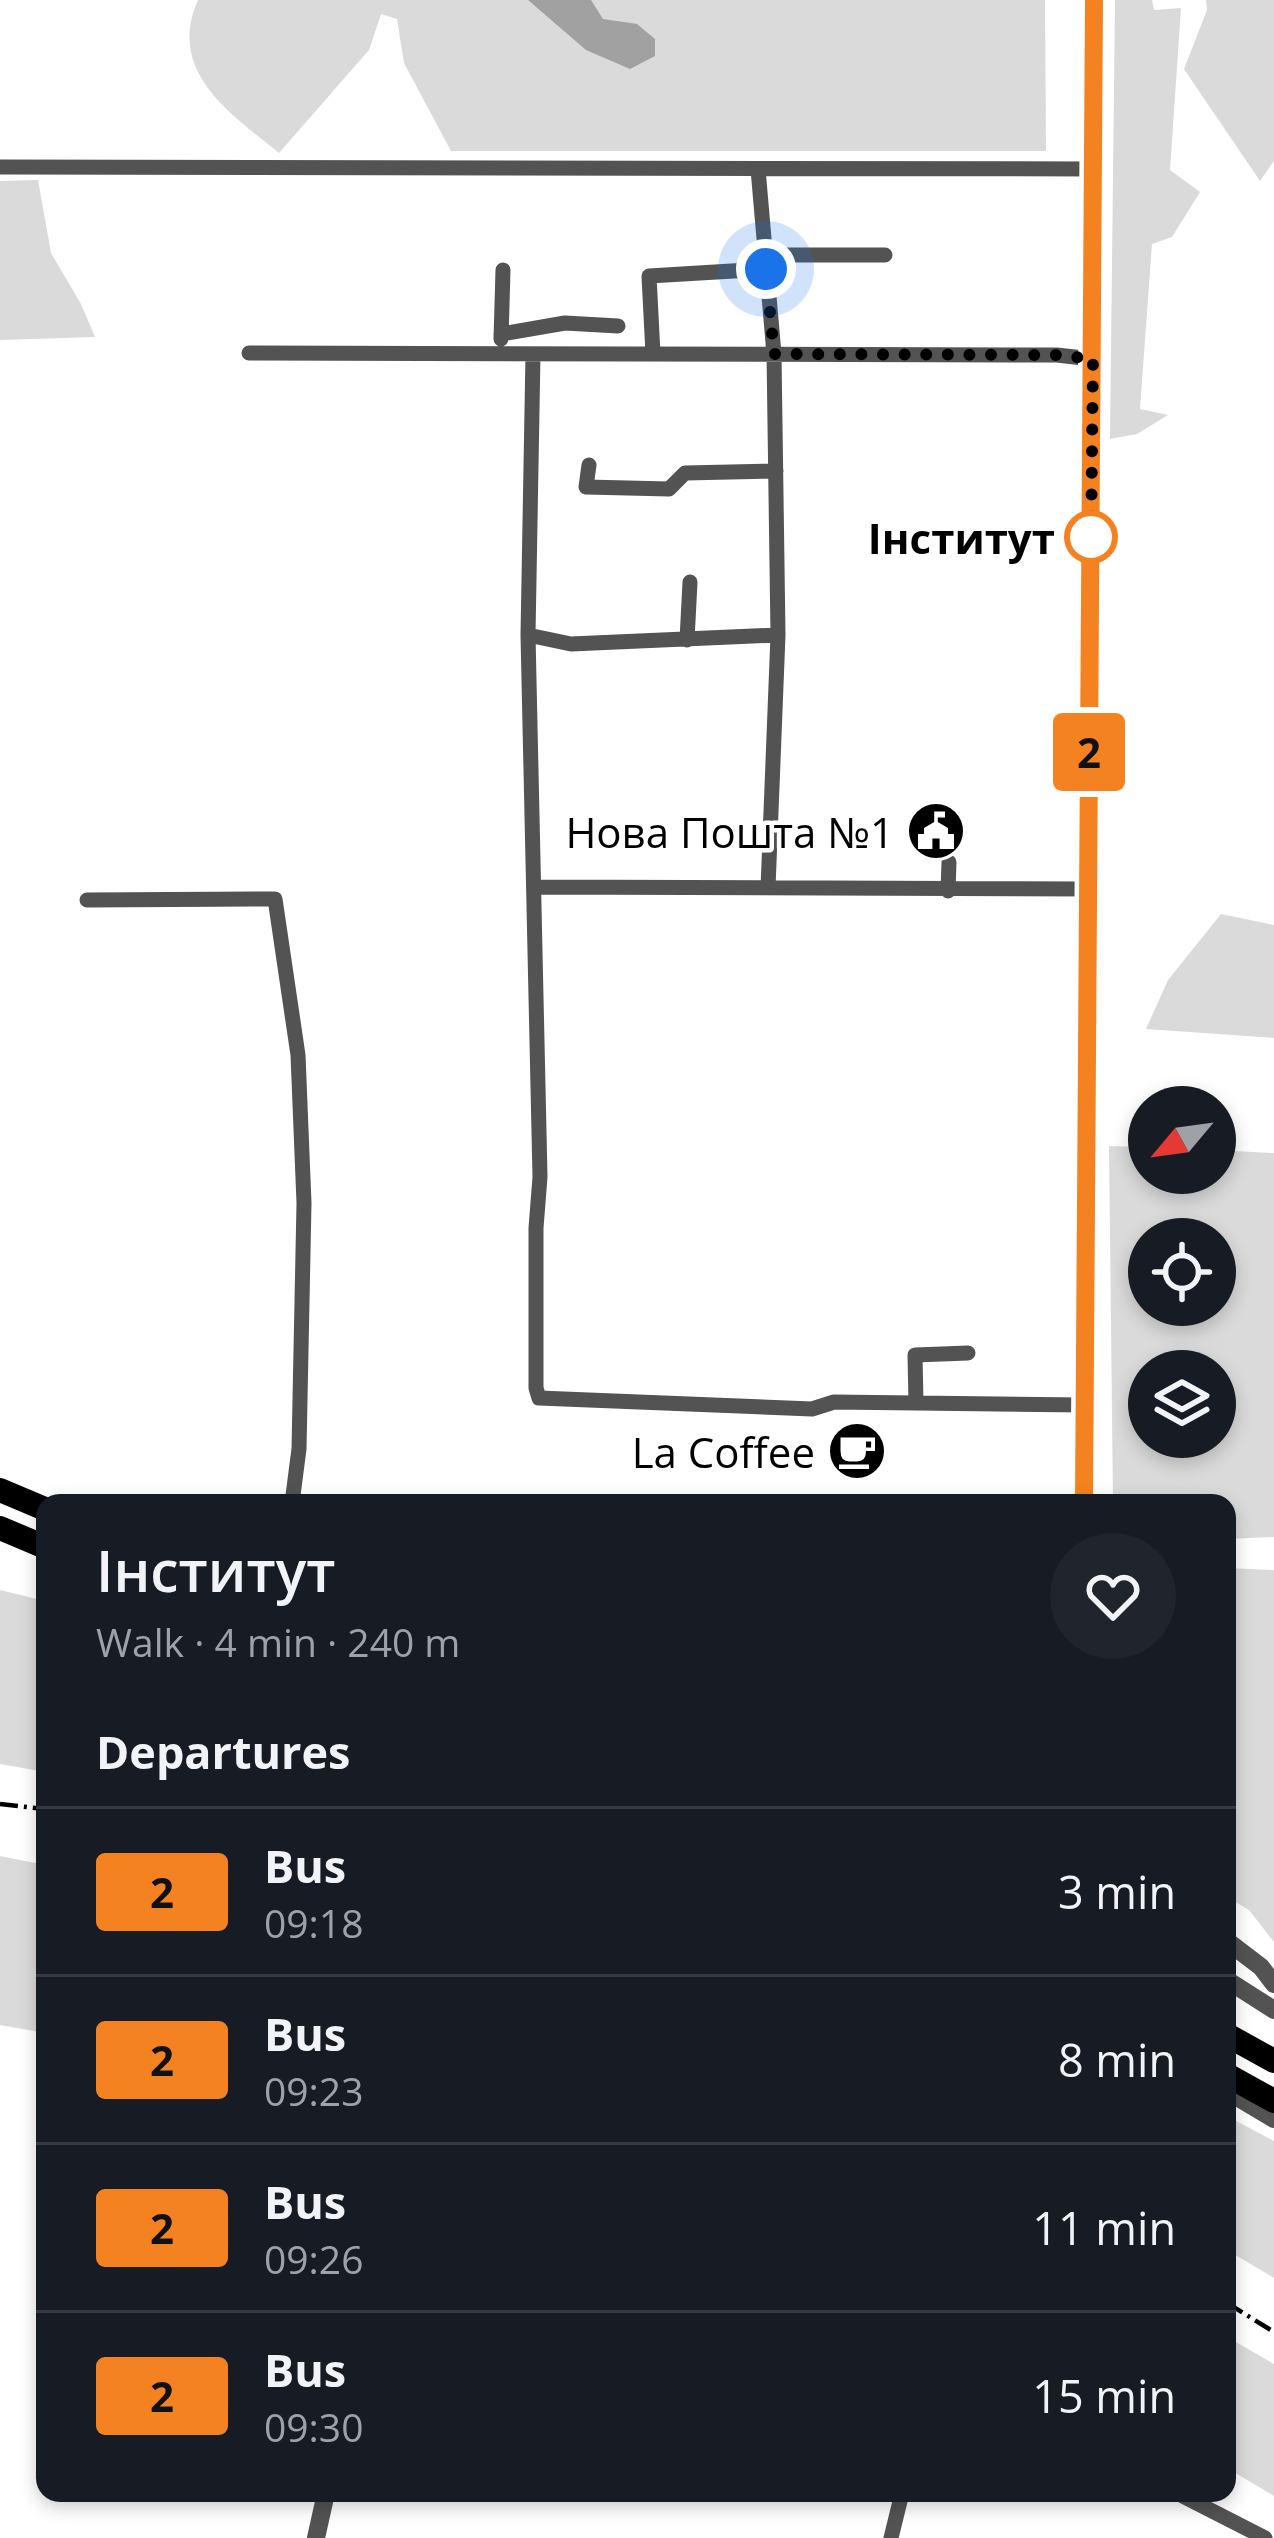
<!DOCTYPE html>
<meta charset="utf-8">
<style>
:root{--surface:#171b24;--page:#20242c;--text:#f1f3f6;--muted:#9ea1a6;--line:#363941}
body{margin:0;font-family:"Open Sans",sans-serif;background:var(--page);color:var(--text);height:100vh;display:flex;flex-direction:column;font-size:45px;white-space:nowrap}
*{box-sizing:border-box;margin:0}
p{font-size:39px;color:var(--muted)}
.icon{flex:none;width:66px;height:66px;fill:none;stroke:currentColor;stroke-width:2;stroke-linecap:round;stroke-linejoin:round}
.map{position:relative;flex:1;overflow:hidden}
.sheet{position:absolute;left:36px;top:1494px;width:1200px;height:1008px;display:flex;flex-direction:column;background:var(--surface);border-radius:24px;box-shadow:0 6px 18px #0003}
.sheet>*{flex:none}
.badge{padding:0 24px;border-radius:9px;font-size:42px;line-height:78px}
.needle{width:78px;rotate:241deg}
.fabs{position:absolute;left:1128px;top:1086px;display:grid;gap:24px}
.fabs a{display:grid;place-items:center;width:108px;height:108px;border-radius:50%;background:var(--surface);box-shadow:0 6px 18px #0003;font-size:60px}
.you{position:absolute;width:60px;height:60px;margin:-30px;border:9px solid #fff;border-radius:50%;background:#1a73e8;box-shadow:0 0 0 18px #1a73e833}
.map>.badge{position:absolute;translate:-50% -50%;box-shadow:0 0 0 6px #fff}
h2{padding:0 60px;font-size:45px;line-height:108px}
.round{display:grid;place-items:center;flex:none;width:126px;height:126px;border-radius:63px;background:var(--page)}
.head{display:flex;align-items:center;justify-content:space-between;height:204px;padding:0 60px}
h1{font-size:57px;font-weight:600;line-height:90px}
ul{padding:0;list-style:none}
li{display:flex;align-items:center;gap:36px;height:168px;padding:0 60px;border-top:3px solid var(--line)}
li div{flex:1}
li b{display:block;font-size:45px}
li em{font-style:normal}
li .badge{min-width:132px;font-weight:700;text-align:center}
.map>svg:first-child{display:block}
.green{fill:#dadada;fill-rule:evenodd}
.water{fill:#a1a1a1}
.lines{fill:none;stroke-linecap:round;stroke-linejoin:round}
.minor{stroke:#535353;stroke-width:15}
.tertiary{stroke:#535353;stroke-width:18}
.trunk{stroke:#000;stroke-width:24}
.rail{stroke:#000;stroke-width:4.5;stroke-dasharray:18 6 3 6;stroke-linecap:butt}
.line-casing{stroke:#fff;stroke-width:27}
.line{stroke:#f58220;stroke-width:18}
.walk{stroke:#000;stroke-width:12;stroke-dasharray:0 21.6}
.stop-dot{fill:#fff;stroke:#f58220;stroke-width:6}
.labels{text-anchor:middle;dominant-baseline:central;stroke-width:9;stroke-linejoin:round;paint-order:stroke}
.stop-label{font-size:42px;font-weight:bold;fill:#000;stroke:#fff;text-anchor:end}
.poi-label{font-size:42px;fill:#000;stroke:#fff;text-anchor:end}
</style>
<div class="map">
<svg width="1274" height="2538" viewBox="0 0 1274 2538">
<rect width="100%" height="100%" fill="#fff"/>
<path class="green" d="M198,0H1045L1046,151H451L404,63L397,19L381,14L369,50L279,153C231,114 166,72 198,0Z
M1115,0H1152L1154,10L1181,8L1170,170L1200,192L1172,237L1152,244L1140,409L1168,415L1137,434L1110,439Z
M1206,0H1274V161L1260,181L1184,69L1207,10Z
M38,180L51,253L81,304L95,337L0,340V181Z
M1221,914L1274,925V1038L1146,1029L1168,980Z
M1109,1146L1149,1147V1173H1215V1150L1274,1153V1537L1227,1539V1503H1113ZM1149,1239H1215V1305H1149ZM1149,1371H1215V1437H1149Z
M1227,1568L1274,1570V1942L1249,1910L1227,1897Z
M0,1590L45,1601V1772L0,1764Z
M0,1856L45,1865V2033L0,2025Z
M1227,2116L1274,2141V2278L1227,2250Z
M1227,2337L1274,2364V2496L1227,2468Z"/>
<path class="water" d="M528,0H591L603,19L637,24L655,39V56L630,69L586,50Z"/>
<g class="lines">
<path class="minor" d="M0,167L1094,169
M758,169L774,354L778,635L768,888
M765,255H885
M501,334L565,323L618,326
M501,339L503,270
M249,353L1057,355L1092,359
M533,354L528,635L540,1177L536,1228V1388L539,1398L812,1409L834,1402L1084,1405
M653,354L649,276L766,269
M589,465L586,487L669,489L685,473L776,471
M528,635L571,644L778,635
M687,640L690,582
M534,887L1089,889
M948,891L949,862
M87,900L275,899L298,1055L304,1203L299,1449L292,1503
M916,1403L915,1355L968,1353
M1177,2493L1265,2538
M891,2538L902,2493"/>
<path class="tertiary" d="M1084,1503L1094,0
M1227,1941L1261,1967L1274,1984
M1227,1980L1274,2010
M1227,2091L1274,2119
M316,2538L326,2493"/>
<path class="trunk" d="M0,1490L45,1509
M0,1528L45,1547
M1227,2035L1274,2061
M1227,2075L1274,2101"/>
<path class="rail" d="M0,1804L45,1809
M1227,2303L1274,2332"/>
</g>
<g class="lines">
<g class="line-casing">
<path id="line" d="M1084,1503L1094,0"/>
</g>
<use href="#line" class="line"/>
<path class="walk" d="M766,269L774,354L1057,355L1093,359L1091,542V537"/>
</g>
<defs>
<g id="civic-disc" transform="scale(3)"><circle r="9.5" fill="#000" stroke="#fff"/><path d="M-.6-6.5H3V-4.5H.6V-3L4-1V1h2V6H-6V1h2V-1L-.6-3ZM-1.2 2.5V6h2.4V2.5Z" fill="#fff"/></g>
<g id="cafe-disc" transform="scale(3)"><circle r="9.5" fill="#000" stroke="#fff"/><path d="M-5.5-4.5H6V0H3Q3 3.5 0 3.5H-2.5Q-5.5 3.5-5.5 0ZM3-3.2v2h1.7v-2ZM-6 4.5H4V6H-6Z" fill="#fff"/></g>
</defs>
<g fill-rule="evenodd">
<use href="#civic-disc" x="936" y="831"/>
<use href="#cafe-disc" x="857" y="1451"/>
</g>
<circle class="stop-dot" cx="1091" cy="537" r="24"/>
<g class="labels">
<g class="stop-label">
<text x="1055" y="537">Інститут</text>
</g>
<g class="poi-label">
<text x="894" y="831">Нова Пошта №1</text>
<text x="815" y="1451">La Coffee</text>
</g>
</g>
</svg>
<div class="fabs">
<a><svg class="needle" viewBox="-14 -14 28 28"><path d="M0-13l5 13h-10z" fill="#e53935"/><path d="M0 13l5-13h-10z" fill="#9ea1a6"/></svg></a>
<a><svg class="icon" aria-label="locate" viewBox="0 0 24 24"><circle cx="12" cy="12" r="6"/><path d="M12 2v4M12 18v4M2 12h4M18 12h4"/></svg></a>
<a><svg class="icon" aria-label="layers" viewBox="0 0 24 24"><path d="M12 4l9 5-9 5-9-5zM3 14l9 5 9-5"/></svg></a>
</div>
<div class="you" style="left:766px;top:269px"></div>
<b class="badge" style="left:1089px;top:752px;background:#f58220;color:#111">2</b>
<section class="sheet">
<div class="head"><div><h1>Інститут</h1><p>Walk · 4 min · 240 m</p></div><a class="round"><svg class="icon" aria-label="heart" viewBox="0 0 24 24"><path d="M12 20l-8-8c-3-5 5-10 8-4 3-6 11-1 8 4z"/></svg></a></div>
<h2>Departures</h2>
<ul>
<li><span class="badge" style="background:#f58220;color:#111">2</span><div><b>Bus</b><p>09:18</p></div><em>3 min</em></li>
<li><span class="badge" style="background:#f58220;color:#111">2</span><div><b>Bus</b><p>09:23</p></div><em>8 min</em></li>
<li><span class="badge" style="background:#f58220;color:#111">2</span><div><b>Bus</b><p>09:26</p></div><em>11 min</em></li>
<li><span class="badge" style="background:#f58220;color:#111">2</span><div><b>Bus</b><p>09:30</p></div><em>15 min</em></li>
</ul>
</section>
</div>
